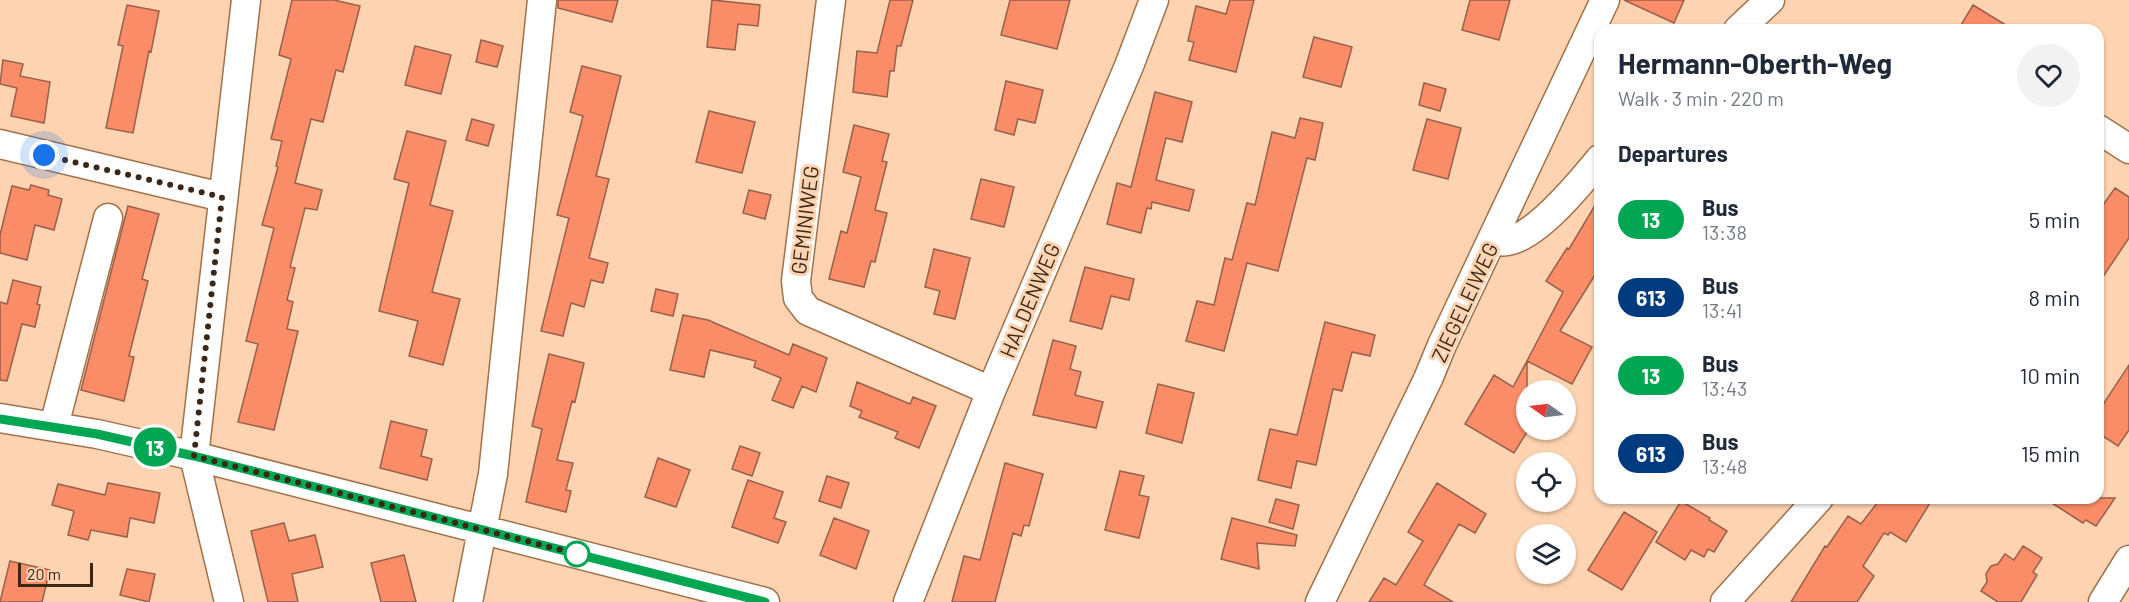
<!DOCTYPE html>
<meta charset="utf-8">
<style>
:root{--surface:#fff;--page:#f2f2f3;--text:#1f2937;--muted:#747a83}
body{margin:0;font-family:Barlow,sans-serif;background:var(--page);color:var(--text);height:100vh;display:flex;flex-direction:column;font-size:22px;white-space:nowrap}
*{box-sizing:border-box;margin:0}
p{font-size:20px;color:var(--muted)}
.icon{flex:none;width:33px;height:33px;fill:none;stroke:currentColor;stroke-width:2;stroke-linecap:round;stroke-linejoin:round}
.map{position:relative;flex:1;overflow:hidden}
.panel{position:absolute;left:1594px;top:24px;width:510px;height:480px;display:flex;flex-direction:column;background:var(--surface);border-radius:18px;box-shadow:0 2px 4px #0004}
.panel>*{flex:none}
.badge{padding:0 12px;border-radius:20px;font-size:21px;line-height:39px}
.needle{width:39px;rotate:284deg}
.fabs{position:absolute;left:1516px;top:380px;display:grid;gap:12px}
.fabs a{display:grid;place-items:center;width:60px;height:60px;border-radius:50%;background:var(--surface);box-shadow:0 2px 4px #0004;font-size:30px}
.scale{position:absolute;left:18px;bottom:15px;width:75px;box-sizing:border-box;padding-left:6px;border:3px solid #3b2716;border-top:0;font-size:16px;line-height:21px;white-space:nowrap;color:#3b2716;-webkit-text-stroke:4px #fdd3b1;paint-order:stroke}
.you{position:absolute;width:30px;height:30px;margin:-15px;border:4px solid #fff;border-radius:50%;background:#1a73e8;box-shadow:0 0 0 9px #1a73e833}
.map>.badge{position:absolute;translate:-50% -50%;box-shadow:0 0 0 3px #fff}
h2{padding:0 24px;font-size:22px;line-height:54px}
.round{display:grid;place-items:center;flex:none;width:63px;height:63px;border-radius:32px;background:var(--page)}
.overview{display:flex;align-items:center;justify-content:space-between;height:102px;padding:0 24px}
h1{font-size:28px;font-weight:700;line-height:45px}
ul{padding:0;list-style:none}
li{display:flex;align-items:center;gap:18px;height:78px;padding:0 24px}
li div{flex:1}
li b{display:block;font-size:22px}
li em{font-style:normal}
li .badge{min-width:66px;font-weight:700;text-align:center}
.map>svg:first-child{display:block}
.building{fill:#fa8d67;stroke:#985f4b;stroke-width:1.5}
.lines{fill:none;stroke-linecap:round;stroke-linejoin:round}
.minor-casing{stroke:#a1714a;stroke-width:31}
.minor{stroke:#fff;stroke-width:28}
.line-casing{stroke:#fff;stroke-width:14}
.line{stroke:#00a651;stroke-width:9}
.walk{stroke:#3b2716;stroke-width:6;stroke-dasharray:0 10.8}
.stop-dot{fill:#fff;stroke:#00a651;stroke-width:3}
.labels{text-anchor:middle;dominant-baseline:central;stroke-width:6;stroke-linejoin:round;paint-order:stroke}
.street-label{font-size:21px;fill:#3b2716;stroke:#fdd3b1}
</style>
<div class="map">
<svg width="2129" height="602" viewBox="0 0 2129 602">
<rect width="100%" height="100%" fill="#fdd3b1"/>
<path class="building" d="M292,0H334L360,6L343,72L336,70L323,122L311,119L295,183L322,190L317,210L305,208L290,267L295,268L287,300L293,302L287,329L298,331L274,430L238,422L258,344L246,341L274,228L262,225L278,167L276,166L282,141L271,139L291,59L279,55Z
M558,0H618L612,22L558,8Z
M712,0L760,5L758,26L738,24L735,50L707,47Z
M890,0H913L901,46H897L894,71H890L887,97L853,92L857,51L877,53Z
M1010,0H1070L1057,49L1001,35Z
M1230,0H1254L1236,72L1189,60L1194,42L1188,41L1196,6L1226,14Z
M1470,0H1510L1499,40L1462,30Z
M1624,0H1684L1674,23Z
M127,5L159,11L151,52L149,51L133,133L106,128L123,46L118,45Z
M1973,5L2014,30H1958Z
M1314,37L1352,47L1341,87L1303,77Z
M481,40L503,46L497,67L476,62Z
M415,46L451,55L441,94L405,85Z
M3,60L23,64L20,76L50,82L44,123L11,116L17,88L0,84Z
M582,66L621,76L596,176L609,179L589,258L608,263L603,283L591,280L584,307L571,303L563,336L541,331L569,218L557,215L583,116L570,112Z
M1006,81L1043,90L1035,123L1018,119L1014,135L995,130Z
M1424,83L1446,89L1440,111L1419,105Z
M1155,92L1192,102L1182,142L1166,138L1156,180L1194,190L1189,211L1152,202L1151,209L1147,208L1141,233L1107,224L1117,183L1131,187Z
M709,111L755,122L742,173L696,162Z
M1300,118L1323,123L1315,160L1307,158L1278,271L1247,263L1224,351L1186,341L1197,301L1214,305L1225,258L1232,260L1247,203L1255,205L1272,132L1295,138Z
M472,119L494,125L488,146L466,140Z
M1427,119L1461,128L1448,179L1413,170Z
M854,125L889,134L882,161L887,162L875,210L887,213L875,262L871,261L864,287L829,279L841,231L847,233L861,177L843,172Z
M407,131L446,141L430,205L453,211L432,292L460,299L443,365L409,356L418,321L379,311L409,183L394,179Z
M981,179L1014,187L1004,227L971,219Z
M31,185L49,190L48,195L62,199L54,230L35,225L27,260L0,253V235L12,186L29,190Z
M2115,188L2129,197V238L2098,284V212Z
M749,190L771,195L765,219L743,213Z
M1600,197V267L1560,331L1592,347L1572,384L1527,361L1563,292L1546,281L1567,248L1569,249Z
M128,206L159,214L142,279L148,281L129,356L134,357L124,401L81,390Z
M934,249L970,258L955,319L934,314L940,291L925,287Z
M1085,267L1134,279L1129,300L1111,296L1102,329L1070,321Z
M13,280L41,287L37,304L40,305L35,327L22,324L7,381L0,380V302L7,304Z
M656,289L678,294L673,316L651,311Z
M683,315L708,320L789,355L793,344L827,358L816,392L802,386L793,408L772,400L781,378L754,367L756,361L710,350L704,377L670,370Z
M1325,322L1375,335L1370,356L1352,352L1342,391L1333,389L1316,465L1297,461L1291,488L1258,480L1270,429L1297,435Z
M1053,340L1076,346L1070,369L1081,372L1075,395L1103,402L1096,428L1033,415Z
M549,354L584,363L575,402L572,401L557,460L573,463L566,490L571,491L566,512L526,502L542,429L532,426Z
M1527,361V432L1514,453L1465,424L1494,375L1513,387Z
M2129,365V430L2118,446L2098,433V412Z
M857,382L910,404L913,397L936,406L919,448L895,438L898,432L859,417L862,411L850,406Z
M1158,384L1194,393L1182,443L1146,433Z
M391,421L427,430L421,456L432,459L427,480L380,468Z
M740,446L760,453L752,476L732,469Z
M658,458L690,470L676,507L645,497Z
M1005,463L1043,474L1029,526L1024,525L1021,536L1013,533L995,602H952L964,556L980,560Z
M1120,471L1144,476L1139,495L1149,497L1139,538L1105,530Z
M827,476L849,483L841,508L819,501Z
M748,480L783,492L774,518L786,522L778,543L732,527Z
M108,483L160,493L154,523L130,518L127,537L91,530L88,540L68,535L74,511L52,505L58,484L105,495Z
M1437,483L1486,514L1475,533L1459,524L1424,585L1453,602H1369L1384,578L1396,585L1423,541L1408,532Z
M1881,498H1933L1906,542L1890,532L1888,535L1884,533L1863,566L1874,576L1857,602H1791L1825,546L1827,547L1848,516L1861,524Z
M2044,498H2115L2096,526L2086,520L2083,523Z
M1276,499L1299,505L1293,529L1269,522Z
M1681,501L1710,518L1709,520L1727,531L1714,552L1708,549L1704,557L1691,550L1685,560L1656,542Z
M1624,512L1657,532L1622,590L1588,570Z
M834,518L869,531L856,569L820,555Z
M1232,518L1297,535L1295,546L1257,543L1259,569L1221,559Z
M284,523L289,541L315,535L323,567L292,574L298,602H268L251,531Z
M2023,546L2042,558L2033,572L2037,575L2021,602H1998L1981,591L1987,582L1986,574L1991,566L1998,564L2005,554L2014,560Z
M404,555L416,602H381L371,563Z
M10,561L50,570L42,602H0Z
M127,569L155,574L149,602L120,595Z"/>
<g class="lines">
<g class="minor-casing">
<path id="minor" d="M831,0L796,281L798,298L808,311L991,391
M1738,30L1770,0
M2098,129L2129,149
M0,144L222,197
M1493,240C1497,241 1502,242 1507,241C1537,237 1581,182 1600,159
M0,418L97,434L194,456L765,602
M54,426L108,218
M229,602L194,456L246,0
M468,602L493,474L542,0
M908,602L991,391L1129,66L1154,0
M1320,602L1428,379L1442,345L1605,0
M1725,602L1819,498
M2103,602L2129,560"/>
</g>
<use href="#minor" class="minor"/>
</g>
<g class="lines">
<g class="line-casing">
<path id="line" d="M0,419L97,434L194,456L765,602"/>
</g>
<use href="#line" class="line"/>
<path class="walk" d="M44,155L222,197L194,456L577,554"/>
</g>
<circle class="stop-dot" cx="577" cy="554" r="12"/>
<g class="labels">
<g class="street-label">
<text transform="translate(804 220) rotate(-83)">GEMINIWEG</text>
<text transform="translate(1029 300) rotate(-67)">HALDENWEG</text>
<text transform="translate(1464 302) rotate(-65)">ZIEGELEIWEG</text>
</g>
</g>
</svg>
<div class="fabs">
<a><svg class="needle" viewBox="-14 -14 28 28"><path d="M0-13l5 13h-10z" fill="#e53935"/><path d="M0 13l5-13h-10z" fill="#747a83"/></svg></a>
<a><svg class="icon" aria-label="locate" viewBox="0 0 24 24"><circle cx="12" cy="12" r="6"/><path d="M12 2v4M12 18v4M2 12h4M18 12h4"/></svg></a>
<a><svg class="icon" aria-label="layers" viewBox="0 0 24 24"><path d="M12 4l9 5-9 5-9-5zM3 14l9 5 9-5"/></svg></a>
</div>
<div class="scale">20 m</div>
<div class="you" style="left:44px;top:155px"></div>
<b class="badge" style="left:155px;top:447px;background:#00a651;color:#fff">13</b>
<section class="panel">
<div class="overview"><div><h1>Hermann-Oberth-Weg</h1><p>Walk · 3 min · 220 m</p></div><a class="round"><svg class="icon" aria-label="heart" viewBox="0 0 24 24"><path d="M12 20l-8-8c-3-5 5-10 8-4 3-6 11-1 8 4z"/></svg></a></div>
<h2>Departures</h2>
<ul>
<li><span class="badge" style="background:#00a651;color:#fff">13</span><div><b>Bus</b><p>13:38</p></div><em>5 min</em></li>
<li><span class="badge" style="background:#003b80;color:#fff">613</span><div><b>Bus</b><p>13:41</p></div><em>8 min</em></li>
<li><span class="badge" style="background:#00a651;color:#fff">13</span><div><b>Bus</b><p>13:43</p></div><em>10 min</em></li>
<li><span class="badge" style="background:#003b80;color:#fff">613</span><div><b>Bus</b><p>13:48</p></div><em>15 min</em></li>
</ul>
</section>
</div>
